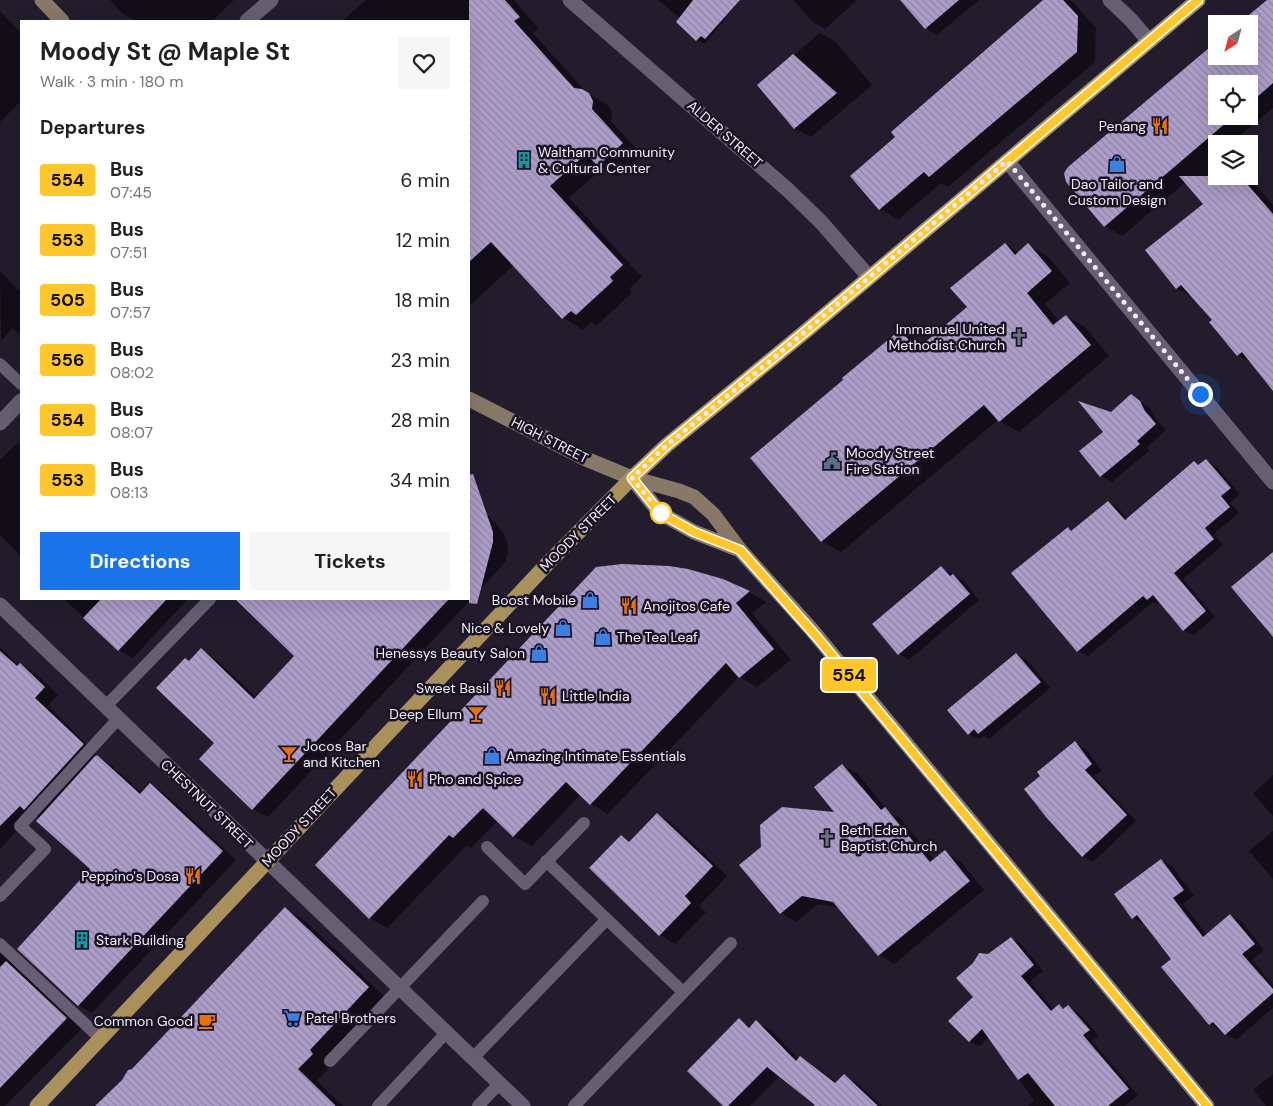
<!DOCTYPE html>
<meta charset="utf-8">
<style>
:root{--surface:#fff;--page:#f6f6f6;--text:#202124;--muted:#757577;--accent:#1a73e8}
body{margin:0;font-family:"DM Sans",sans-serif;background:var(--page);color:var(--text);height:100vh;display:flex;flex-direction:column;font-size:19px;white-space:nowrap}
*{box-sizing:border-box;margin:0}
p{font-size:16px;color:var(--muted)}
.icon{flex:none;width:28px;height:28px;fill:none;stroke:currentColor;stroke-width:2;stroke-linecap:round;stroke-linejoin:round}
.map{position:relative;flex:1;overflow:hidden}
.side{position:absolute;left:20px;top:20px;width:450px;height:580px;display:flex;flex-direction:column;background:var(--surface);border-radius:0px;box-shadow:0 5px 20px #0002}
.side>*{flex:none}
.badge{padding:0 10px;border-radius:4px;font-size:18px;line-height:32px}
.needle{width:32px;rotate:216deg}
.tools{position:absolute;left:1208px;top:15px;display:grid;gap:10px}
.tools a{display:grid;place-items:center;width:50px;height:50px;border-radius:0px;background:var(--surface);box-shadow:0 5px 20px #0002;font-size:25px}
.you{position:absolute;width:25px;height:25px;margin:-12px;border:4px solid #fff;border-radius:50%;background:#1a73e8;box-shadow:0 0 0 8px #1a73e833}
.map>.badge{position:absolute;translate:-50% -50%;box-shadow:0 0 0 2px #fff}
h2{padding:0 20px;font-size:19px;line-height:45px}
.round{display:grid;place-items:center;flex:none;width:52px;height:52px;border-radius:0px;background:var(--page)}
.overview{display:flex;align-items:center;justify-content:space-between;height:85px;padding:0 20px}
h1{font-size:24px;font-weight:700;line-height:38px}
.primary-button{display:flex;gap:10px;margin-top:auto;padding:10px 20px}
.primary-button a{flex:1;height:58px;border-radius:0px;background:var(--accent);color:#fff;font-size:20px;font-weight:700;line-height:58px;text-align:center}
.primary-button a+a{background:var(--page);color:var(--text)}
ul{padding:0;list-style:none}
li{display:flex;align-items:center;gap:15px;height:60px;padding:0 20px}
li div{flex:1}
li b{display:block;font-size:19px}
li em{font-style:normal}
li .badge{min-width:55px;font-weight:700;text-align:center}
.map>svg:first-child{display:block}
.shadow{fill:#0007;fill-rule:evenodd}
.building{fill:url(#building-back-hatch)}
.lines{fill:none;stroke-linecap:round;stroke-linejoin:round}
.lane{stroke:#665f74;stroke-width:12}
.street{stroke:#665f74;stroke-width:15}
.secondary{stroke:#887868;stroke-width:15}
.primary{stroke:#aa905d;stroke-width:15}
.line-casing{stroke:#fff;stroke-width:11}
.line{stroke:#ffc72c;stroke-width:8}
.walk{stroke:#f2eefa;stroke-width:5;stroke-dasharray:0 9}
.stop-dot{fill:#fff;stroke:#ffc72c;stroke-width:2.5}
.labels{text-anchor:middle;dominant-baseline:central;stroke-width:5;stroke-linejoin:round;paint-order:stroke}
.poi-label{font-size:14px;fill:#f2eefa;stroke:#191324;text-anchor:start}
.street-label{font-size:14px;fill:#f2eefa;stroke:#191324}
</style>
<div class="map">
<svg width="1273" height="1106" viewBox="0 0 1273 1106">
<defs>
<pattern id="building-back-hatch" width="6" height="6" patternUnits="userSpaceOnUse" patternTransform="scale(1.25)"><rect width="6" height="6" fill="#ac9dc9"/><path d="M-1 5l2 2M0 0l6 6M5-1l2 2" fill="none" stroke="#8e83a3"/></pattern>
</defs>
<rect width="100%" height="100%" fill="#221c2d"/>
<path class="shadow" d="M110,0H234L212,21H135L123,14Z
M366,0H514L539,29L533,33L586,92L609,106L612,113L611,121L642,155L618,177L603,168L569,198L642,277L629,289L632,293L596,326L591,322L583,330L563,318L514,265L469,306V21H342Z
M658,0H740L705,44L695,39L680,18Z
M793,0H857L825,29L813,22Z
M901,0H979L937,35L925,28Z
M1045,0H1069L1073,2L1096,28L1095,62L948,187L941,183L898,220L880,209L897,138Z
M1268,0H1273V108L1230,144H1216V176H1248L1273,205V389L1254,365L1238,355L1214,320L1194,298L1177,288L1205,204L1186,182L1122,236L1105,226L1069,168L1216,44V56H1249V24ZM1216,84H1249V116H1216Z
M0,11L21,33V101L0,122Z
M820,33L836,42L872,85L811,137L795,129L758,85Z
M1005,244L1019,253L1028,245L1047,256L1070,283L1045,304L1059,321L1066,316L1085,327L1109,356L1019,432L998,420L841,552L822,541L900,331L919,342L923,346L968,307Z
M0,271L18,290L21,287V336L13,328L1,341Z
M1131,396L1150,408L1155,418L1166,430L1147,447L1149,451L1112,482L1101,476L1081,452L1105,432L1111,414Z
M17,443L21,445V556L0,535V460Z
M1206,460L1216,466L1240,494L1230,503L1239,513L1214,534L1223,545L1183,579L1215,617L1194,635L1184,630L1160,602L1157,604L1153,602L1088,656L1078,651L1068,528L1073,531L1108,502L1118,508L1128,519L1195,463L1200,466Z
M469,494L503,532L507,542L508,551L506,560L501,567L268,817L253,809L215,743L190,662L201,650L216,659L257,698L296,656L237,599H469Z
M941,568L964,581L979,600L909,660L899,654Z
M723,580L749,592L766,602L752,613L791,660L757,687L739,677L608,814L591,804L581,794L532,846L514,836L498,821L471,848L467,845L387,928L370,918L316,865Z
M64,599H188L133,658L119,650Z
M0,647L19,665L20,664L34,672L58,695L48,706L96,753L94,756L97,758L98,757L111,765L142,793L151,785L164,793L236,860L92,1013L78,1005L92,869L40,818L33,813L0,849Z
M1016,654L1027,660L1050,688L989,739L984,736L979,739L968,734Z
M1075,743L1086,749L1102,771L1094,776L1136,821L1093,862L1083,856L1042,776Z
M843,765L858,774L888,811L900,818L935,860L945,852L960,861L984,890L894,964L879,955L840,908L818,904L796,922L781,913L837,814Z
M1273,775V816L1253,794Z
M657,814L672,823L727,876L699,906L706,912L675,944L660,935L590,868L621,836L631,842Z
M1273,831V879L1249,851Z
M1161,860L1172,866L1194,896L1183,904L1207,935L1230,915L1241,921L1264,950L1252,960L1273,985V1008L1236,1040L1226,1034L1221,1029L1220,1030L1210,1024L1173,959L1145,922L1143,924L1133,918Z
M286,909L304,920L387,999L331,1065L317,1081L343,1106H95L133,1070Z
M1011,938L1021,944L1043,971L1030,982L1054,1010L1059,1006L1065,1009L1068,1007L1078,1012L1099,1036L1092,1041L1138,1095L1125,1106H1028L1034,1100L989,1037L979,1046L969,1041L975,997L988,956Z
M0,950L82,1028L5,1106H0Z
M739,1020L752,1027L756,1022L771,1030L799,1059L800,1057L814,1066L837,1083L844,1076L858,1084L882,1106H815L817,1104L780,1076L750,1106H725Z
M1273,1074V1106H1266L1253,1090Z"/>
<path class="building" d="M469,0H505L520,17L514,21L574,88L582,89L589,93L593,101L592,109L623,143L598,166L586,154L550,186L623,265L610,277L613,281L576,315L571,311L562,319L491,242L469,262Z
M693,0H740L705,39L701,36L696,41L676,22Z
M900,0H959L925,29Z
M1043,0H1063L1078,16L1077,52L929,177L924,172L879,210L850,176L895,137L891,132Z
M1267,0H1273V83L1249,104V84H1216V116H1234L1104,227L1066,182L1064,173L1068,167L1216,42V56H1249V24H1238Z
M793,54L837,93L794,129L757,85Z
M1179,176H1240L1273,214V391L1242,352L1237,356L1209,322L1212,320L1181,285L1176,289L1145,250L1203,204Z
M1005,243L1015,255L1028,243L1052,271L1027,293L1053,325L1066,315L1091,345L999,422L984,405L821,542L750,458L843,380L842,378L900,330L917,349L967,307L950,288Z
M1131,394L1140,401L1145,411L1156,424L1137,441L1140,444L1100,477L1079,451L1103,432L1078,401L1111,412Z
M1206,459L1231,488L1221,496L1230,507L1205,528L1214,539L1174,573L1206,611L1183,631L1153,595L1147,600L1143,596L1077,652L1011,573L1068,527L1071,531L1108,501L1125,520L1194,461L1198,465Z
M473,474L493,532V542L477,604L469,603V475Z
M1273,552V637L1231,587Z
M622,564L669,566L688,569L723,579L750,591L736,603L774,649L739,678L726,663L590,805L566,782L513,837L483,808L453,838L449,835L369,919L315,865L596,567Z
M941,566L950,576L953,574L970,594L898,655L872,624Z
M101,599H167L118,651L83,618Z
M235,599H449L252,810L199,759L214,743L156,688L185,658L189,661L201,648L254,699L294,656Z
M0,651L17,666L20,663L45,687L35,698L84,744L24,810L20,806L0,826Z
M1016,653L1041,682L978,734L974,729L968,735L947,710Z
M1075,741L1092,764L1085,770L1127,815L1082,857L1046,817L1024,789L1040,776L1037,772Z
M97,755L140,794L150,783L223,851L78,1006L17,949L90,869L36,821L95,756H96Z
M842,764L881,810L885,807L930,862L945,850L970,881L878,956L833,902L802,896L780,914L739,865L761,847L760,825L782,807L834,812L814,787Z
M657,813L713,866L685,896L691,903L659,936L589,868L621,835L629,842Z
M1161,859L1184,890L1173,898L1203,937L1230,914L1255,944L1242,954L1273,989V993L1225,1035L1213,1022L1209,1025L1161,967L1171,959L1137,915L1132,919L1114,894Z
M285,907L369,987L310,1050L313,1054L298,1069L336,1106H95L122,1080L128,1070L132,1069Z
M1011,937L1034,965L1021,976L1051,1011L1059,1004L1063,1009L1068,1005L1090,1030L1083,1035L1129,1089L1108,1106H1055L1028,1073L1018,1080L982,1029L969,1042L948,1021L973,997L956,978L973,963L979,953L988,954Z
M6,961L67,1018L0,1088V967Z
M739,1018L749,1028L756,1020L796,1061L800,1056L835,1083L844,1074L878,1106H813L815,1105L767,1067L728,1106H723L687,1071Z"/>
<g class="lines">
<path class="lane" d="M0,364L21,384
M106,706L210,599
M487,847L525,884L584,823
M546,861L683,992
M0,896L45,849L20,826L118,719
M0,944L101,1039
M473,1058L607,919
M330,1061L483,901
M378,1106L446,1033
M478,1106L499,1084
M574,1106L731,943"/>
<path class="street" d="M570,0L788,190L821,222L869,277
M1110,0L1131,20L1149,41
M247,21L271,0
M1007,161L1273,482
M0,423L21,401
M0,605L523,1106"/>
<path class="secondary" d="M42,0L62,21
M469,399L586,459L632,478L679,491L694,497L713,514L740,550L811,629L1207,1106
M632,478L660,513L694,532L740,550"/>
<path class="primary" d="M37,1106L550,561L632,478L667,445L806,331L1198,0"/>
</g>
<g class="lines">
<g class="line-casing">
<path id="line" d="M1198,0L806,331L667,445L632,478L660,513L694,532L740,550L816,636L1207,1106"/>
</g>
<use href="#line" class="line"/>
<path class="walk" d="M661,513L632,478L667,445L769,362L1007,161L1200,394"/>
</g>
<defs>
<g id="restaurant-bare" transform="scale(1.35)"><path d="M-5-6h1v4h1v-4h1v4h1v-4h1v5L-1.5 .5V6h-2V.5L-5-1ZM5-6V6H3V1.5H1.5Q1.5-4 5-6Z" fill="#e8710a" stroke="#191324" stroke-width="2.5" paint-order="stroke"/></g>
<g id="building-bare" transform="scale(1.35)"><path d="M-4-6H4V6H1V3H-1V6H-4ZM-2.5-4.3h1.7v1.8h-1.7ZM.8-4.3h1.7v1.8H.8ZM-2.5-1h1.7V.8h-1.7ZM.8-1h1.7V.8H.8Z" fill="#0f9aa8" stroke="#191324" stroke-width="2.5" paint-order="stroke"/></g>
<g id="shop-bare" transform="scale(1.35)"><path d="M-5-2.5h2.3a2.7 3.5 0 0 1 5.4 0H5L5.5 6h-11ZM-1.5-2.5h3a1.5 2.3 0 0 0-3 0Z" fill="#3f7fe0" stroke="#191324" stroke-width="2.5" paint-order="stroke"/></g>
<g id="church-bare" transform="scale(1.35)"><path d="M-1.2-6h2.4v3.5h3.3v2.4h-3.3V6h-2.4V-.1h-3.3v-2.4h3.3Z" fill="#6b7280" stroke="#191324" stroke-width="2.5" paint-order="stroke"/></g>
<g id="civic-bare" transform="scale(1.35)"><path d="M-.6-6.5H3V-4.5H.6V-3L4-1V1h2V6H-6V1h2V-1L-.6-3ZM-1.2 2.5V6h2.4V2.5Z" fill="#5c6f8a" stroke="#191324" stroke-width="2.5" paint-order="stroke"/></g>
<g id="bar-bare" transform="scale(1.35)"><path d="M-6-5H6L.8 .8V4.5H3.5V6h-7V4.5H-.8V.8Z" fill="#e8710a" stroke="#191324" stroke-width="2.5" paint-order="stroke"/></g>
<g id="supermarket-bare" transform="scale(1.35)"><path d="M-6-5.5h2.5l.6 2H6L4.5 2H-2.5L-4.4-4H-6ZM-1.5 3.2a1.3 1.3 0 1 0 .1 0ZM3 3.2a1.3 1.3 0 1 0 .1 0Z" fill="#3f7fe0" stroke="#191324" stroke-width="2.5" paint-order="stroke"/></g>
<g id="cafe-bare" transform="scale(1.35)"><path d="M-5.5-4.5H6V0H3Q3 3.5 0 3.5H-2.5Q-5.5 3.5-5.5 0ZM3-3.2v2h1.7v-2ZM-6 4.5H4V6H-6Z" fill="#e8710a" stroke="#191324" stroke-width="2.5" paint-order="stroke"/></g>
</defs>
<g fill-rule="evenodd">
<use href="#restaurant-bare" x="1160" y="126"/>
<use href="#building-bare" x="524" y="160"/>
<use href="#shop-bare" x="1117" y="164"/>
<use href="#church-bare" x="1019" y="337"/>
<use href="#civic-bare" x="832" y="461"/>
<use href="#shop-bare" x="590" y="600"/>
<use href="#restaurant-bare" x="629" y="606"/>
<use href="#shop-bare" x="563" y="628"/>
<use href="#shop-bare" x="603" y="637"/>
<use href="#shop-bare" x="539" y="653"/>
<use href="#restaurant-bare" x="503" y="688"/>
<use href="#restaurant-bare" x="548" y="696"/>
<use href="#bar-bare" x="476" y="714"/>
<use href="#bar-bare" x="289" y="754"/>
<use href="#shop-bare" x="492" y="756"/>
<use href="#restaurant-bare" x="415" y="779"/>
<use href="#church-bare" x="827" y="838"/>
<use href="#restaurant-bare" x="193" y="876"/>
<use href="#building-bare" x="82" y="940"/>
<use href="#supermarket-bare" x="292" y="1018"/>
<use href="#cafe-bare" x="207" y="1021"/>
</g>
<circle class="stop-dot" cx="661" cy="513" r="10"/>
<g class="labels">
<g class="poi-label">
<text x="1146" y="126" text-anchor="end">Penang</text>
<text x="538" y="152">Waltham Community<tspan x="538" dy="16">&amp; Cultural Center</tspan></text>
<text x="1117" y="184" text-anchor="middle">Dao Tailor and<tspan x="1117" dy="16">Custom Design</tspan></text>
<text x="1005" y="329" text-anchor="end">Immanuel United<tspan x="1005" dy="16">Methodist Church</tspan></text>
<text x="846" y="453">Moody Street<tspan x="846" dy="16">Fire Station</tspan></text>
<text x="576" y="600" text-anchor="end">Boost Mobile</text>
<text x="643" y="606">Anojitos Cafe</text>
<text x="549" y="628" text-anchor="end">Nice &amp; Lovely</text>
<text x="617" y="637">The Tea Leaf</text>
<text x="525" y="653" text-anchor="end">Henessys Beauty Salon</text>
<text x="489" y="688" text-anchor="end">Sweet Basil</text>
<text x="562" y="696">Little India</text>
<text x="462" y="714" text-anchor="end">Deep Ellum</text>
<text x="303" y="746">Jocos Bar<tspan x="303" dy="16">and Kitchen</tspan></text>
<text x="506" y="756">Amazing Intimate Essentials</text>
<text x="429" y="779">Pho and Spice</text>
<text x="841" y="830">Beth Eden<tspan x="841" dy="16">Baptist Church</tspan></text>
<text x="179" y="876" text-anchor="end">Peppino's Dosa</text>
<text x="96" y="940">Stark Building</text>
<text x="306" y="1018">Patel Brothers</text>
<text x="193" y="1021" text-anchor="end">Common Good</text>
</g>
<g class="street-label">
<text transform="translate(725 134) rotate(41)">ALDER STREET</text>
<text transform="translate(550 440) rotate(27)">HIGH STREET</text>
<text transform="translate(578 533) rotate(-45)">MOODY STREET</text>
<text transform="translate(207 804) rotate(44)">CHESTNUT STREET</text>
<text transform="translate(299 827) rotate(-47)">MOODY STREET</text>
</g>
</g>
</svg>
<div class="tools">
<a><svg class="needle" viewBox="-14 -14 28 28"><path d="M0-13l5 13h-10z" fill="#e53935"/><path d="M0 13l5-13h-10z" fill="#757577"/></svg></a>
<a><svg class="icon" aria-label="locate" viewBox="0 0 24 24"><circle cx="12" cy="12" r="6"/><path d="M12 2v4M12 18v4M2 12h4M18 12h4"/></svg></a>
<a><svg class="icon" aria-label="layers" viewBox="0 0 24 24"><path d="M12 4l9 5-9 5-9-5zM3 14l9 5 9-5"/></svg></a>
</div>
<div class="you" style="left:1200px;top:394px"></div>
<b class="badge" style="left:849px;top:675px;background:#ffc72c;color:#111">554</b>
<section class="side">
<div class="overview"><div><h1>Moody St @ Maple St</h1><p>Walk · 3 min · 180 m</p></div><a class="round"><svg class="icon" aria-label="heart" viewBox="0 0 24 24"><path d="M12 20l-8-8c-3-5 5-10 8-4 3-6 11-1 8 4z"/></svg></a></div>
<h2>Departures</h2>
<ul>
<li><span class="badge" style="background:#ffc72c;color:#111">554</span><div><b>Bus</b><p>07:45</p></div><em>6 min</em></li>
<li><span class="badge" style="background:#ffc72c;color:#111">553</span><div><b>Bus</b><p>07:51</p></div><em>12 min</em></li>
<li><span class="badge" style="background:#ffc72c;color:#111">505</span><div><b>Bus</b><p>07:57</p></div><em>18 min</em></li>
<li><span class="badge" style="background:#ffc72c;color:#111">556</span><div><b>Bus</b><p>08:02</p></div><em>23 min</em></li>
<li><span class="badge" style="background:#ffc72c;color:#111">554</span><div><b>Bus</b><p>08:07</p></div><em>28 min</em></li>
<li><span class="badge" style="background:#ffc72c;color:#111">553</span><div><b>Bus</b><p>08:13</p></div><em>34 min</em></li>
</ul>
<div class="primary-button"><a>Directions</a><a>Tickets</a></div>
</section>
</div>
